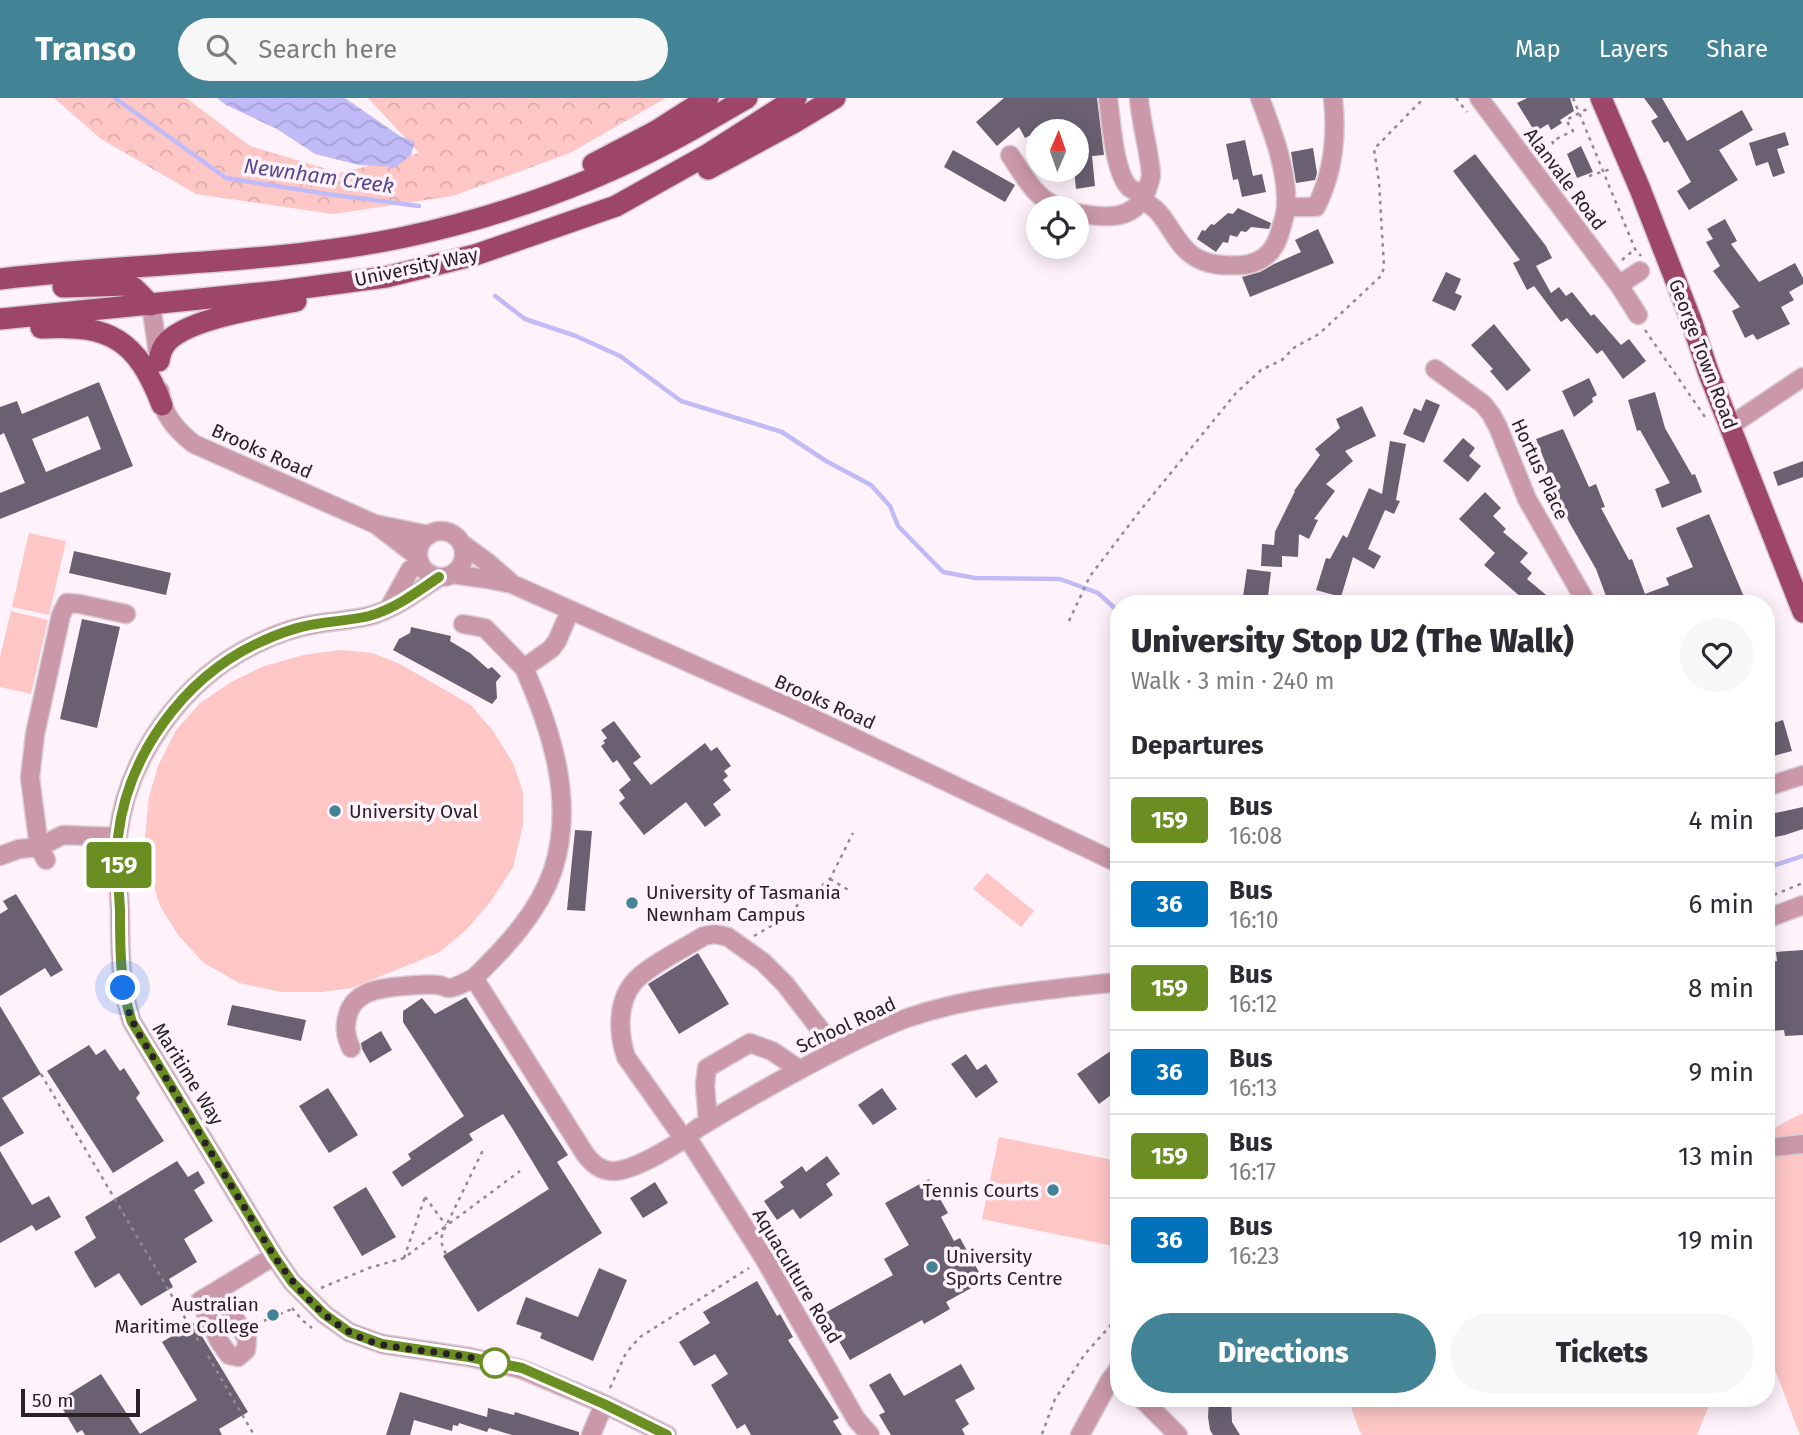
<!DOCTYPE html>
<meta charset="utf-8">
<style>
:root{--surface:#fff;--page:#f7f7f7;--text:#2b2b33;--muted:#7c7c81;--line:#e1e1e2;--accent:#428396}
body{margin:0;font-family:"Fira Sans",sans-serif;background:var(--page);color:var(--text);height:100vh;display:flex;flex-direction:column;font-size:26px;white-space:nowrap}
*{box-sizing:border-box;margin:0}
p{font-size:23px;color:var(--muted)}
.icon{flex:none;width:38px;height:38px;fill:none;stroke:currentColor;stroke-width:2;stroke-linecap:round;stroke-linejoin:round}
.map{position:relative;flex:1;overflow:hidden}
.sheet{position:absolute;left:1110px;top:497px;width:665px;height:812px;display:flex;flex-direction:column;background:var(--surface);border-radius:28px;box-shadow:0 4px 18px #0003}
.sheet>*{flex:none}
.badge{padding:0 14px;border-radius:5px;font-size:24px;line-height:46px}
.needle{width:46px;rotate:2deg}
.fabs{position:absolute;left:1026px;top:21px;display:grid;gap:14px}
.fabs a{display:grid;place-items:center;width:63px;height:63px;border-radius:50%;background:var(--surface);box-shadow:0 4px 18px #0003;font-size:35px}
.scale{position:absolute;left:21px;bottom:18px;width:119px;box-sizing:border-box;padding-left:7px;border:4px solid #282126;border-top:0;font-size:19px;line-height:24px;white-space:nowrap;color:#282126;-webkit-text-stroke:5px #fff2fb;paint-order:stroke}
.you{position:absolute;width:35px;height:35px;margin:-18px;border:5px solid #fff;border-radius:50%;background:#1a73e8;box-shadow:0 0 0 10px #1a73e833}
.map>.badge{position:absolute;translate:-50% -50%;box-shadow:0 0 0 4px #fff}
h2{padding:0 21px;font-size:26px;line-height:63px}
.round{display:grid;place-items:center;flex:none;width:74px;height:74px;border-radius:37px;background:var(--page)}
.summary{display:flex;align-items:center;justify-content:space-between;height:119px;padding:0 21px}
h1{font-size:33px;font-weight:800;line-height:52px}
.button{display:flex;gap:14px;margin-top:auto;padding:14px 21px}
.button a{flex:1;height:80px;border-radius:42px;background:var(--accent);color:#fff;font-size:28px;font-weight:800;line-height:80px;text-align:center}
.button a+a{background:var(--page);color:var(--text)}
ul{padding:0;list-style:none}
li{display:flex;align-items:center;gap:21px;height:84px;padding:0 21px;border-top:2px solid var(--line)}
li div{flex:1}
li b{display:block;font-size:26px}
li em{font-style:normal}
li .badge{min-width:77px;font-weight:700;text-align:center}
header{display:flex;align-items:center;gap:42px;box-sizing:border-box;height:98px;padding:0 35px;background:var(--accent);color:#fff}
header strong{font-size:33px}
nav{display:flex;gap:38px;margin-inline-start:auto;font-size:24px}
.search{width:490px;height:63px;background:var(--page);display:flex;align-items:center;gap:18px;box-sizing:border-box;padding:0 24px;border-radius:38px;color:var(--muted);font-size:26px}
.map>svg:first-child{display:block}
.forest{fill:url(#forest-crowns)}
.park{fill:#fec7c6}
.water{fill:url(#water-waves)}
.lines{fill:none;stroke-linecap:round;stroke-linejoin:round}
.stream{stroke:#c0bbf7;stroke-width:4.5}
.building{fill:#6a6072;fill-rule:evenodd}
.minor-casing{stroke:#d8ccd5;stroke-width:21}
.major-casing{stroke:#d8ccd5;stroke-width:24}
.path{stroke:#938990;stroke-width:2.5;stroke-dasharray:3.5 5;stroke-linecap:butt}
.minor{stroke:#cb98a9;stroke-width:18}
.major{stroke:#9e4669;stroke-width:21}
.line-casing{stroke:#fff;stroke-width:16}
.line{stroke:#6b8e23;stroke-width:10}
.walk{stroke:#282126;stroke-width:7;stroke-dasharray:0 12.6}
.poi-dot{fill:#428396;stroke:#fff2fb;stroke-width:2.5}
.stop-dot{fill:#fff;stroke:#6b8e23;stroke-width:3.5}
.labels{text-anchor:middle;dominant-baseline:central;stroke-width:7;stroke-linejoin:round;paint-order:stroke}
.street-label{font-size:19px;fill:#282126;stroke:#fff2fb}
.poi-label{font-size:19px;fill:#282126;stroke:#fff2fb;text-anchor:start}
.water-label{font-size:21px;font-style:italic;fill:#544890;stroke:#fff2fb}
</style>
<header>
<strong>Transo</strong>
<div class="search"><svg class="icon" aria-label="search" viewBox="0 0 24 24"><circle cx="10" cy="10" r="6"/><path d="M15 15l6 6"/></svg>Search here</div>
<nav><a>Map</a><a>Layers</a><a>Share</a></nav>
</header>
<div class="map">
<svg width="1803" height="1337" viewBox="0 0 1803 1337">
<defs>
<pattern id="forest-crowns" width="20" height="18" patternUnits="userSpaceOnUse" patternTransform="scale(1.75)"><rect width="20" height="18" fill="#fec7c6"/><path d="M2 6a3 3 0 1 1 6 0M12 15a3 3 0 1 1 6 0" fill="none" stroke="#daabaa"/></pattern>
<pattern id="water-waves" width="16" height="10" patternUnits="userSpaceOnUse" patternTransform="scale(1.75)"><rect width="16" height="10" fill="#c0bbf7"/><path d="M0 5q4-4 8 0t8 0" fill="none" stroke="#a5a0d4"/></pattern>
</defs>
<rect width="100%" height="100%" fill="#fff2fb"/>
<path class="forest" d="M54,0H186L250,48L340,75L419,55L368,0H666L570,55L453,98L333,116L196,96L101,41Z"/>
<path class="park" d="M29,435L66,443L49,517L12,509Z
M11,513L48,522L31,596L0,589V559Z
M340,552L372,555L400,566L471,607L493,633L513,665L523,694V727L513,769L491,803L466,832L440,854L352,890L321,894H281L239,885L204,865L178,837L160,808L150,775L145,738L149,699L158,668L176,632L200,605L231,584L264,568L304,557Z
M987,775L1034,813L1021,829L973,791Z
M1803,1015V1337H1800L1766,1248V1034Z
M999,1039L1118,1063V1149L982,1121Z
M1348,1300H1712L1697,1337H1362L1359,1332Z"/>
<path class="water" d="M217,0H345L400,38L415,44L411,57L396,69L359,67L315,56L277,31L226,7Z"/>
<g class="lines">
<path class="stream" d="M115,0L226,80L327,96L419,108
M495,198L525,221L576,238L620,258L681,303L782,334L826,363L871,387L890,408L898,428L943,474L975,480L1060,481L1098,495L1118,513
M1766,770L1803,758"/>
</g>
<path class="building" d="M1004,0H1097L1104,57L1092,58L1095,88L1076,91L1074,72H1076V33H1038L1025,40L1019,29L997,48L976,24Z
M1527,0H1570L1574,13L1560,22L1562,25L1551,32L1548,26L1535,34L1517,5Z
M1644,0H1662L1687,43L1742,12L1753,32L1719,52L1738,82L1689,112L1677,93L1691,84L1668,43L1664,45L1651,23L1658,19Z
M1785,34L1789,47L1777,51L1785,75L1773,79L1768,64L1756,68L1749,45Z
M1245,42L1253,78L1262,76L1266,94L1242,99L1238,81L1233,82L1226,46Z
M1581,48L1593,74L1577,80L1567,56Z
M1313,50L1317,75L1315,82L1296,85L1291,54Z
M953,52L1015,87L1005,104L944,69Z
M1475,56L1546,148L1552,160L1536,168L1551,195L1559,189L1566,198L1572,194L1591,218L1594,216L1621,247L1629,241L1646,263L1623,281L1602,252L1597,256L1567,220L1561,224L1534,188L1527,192L1513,165L1520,162L1453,73Z
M1238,110L1271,125L1269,131L1251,129L1246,134L1241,133L1237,139L1230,137L1228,145L1223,144L1216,154L1197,141L1202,132L1205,133L1211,126L1214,127L1228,115L1233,116Z
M1725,121L1737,143L1731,146L1759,184L1795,165L1803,180V186L1789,194L1794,202L1781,209L1790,226L1757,242L1753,236L1745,240L1732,213L1740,209L1713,173L1720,168L1706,144L1713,141L1707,131Z
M1318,131L1334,165L1250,199L1242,179L1260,174L1274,166L1301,154L1295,142Z
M1446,174L1461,181L1455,195L1462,198L1455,213L1432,203Z
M1494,226L1531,272L1507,293L1490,273L1493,271L1471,247Z
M1589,280L1597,297L1592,300L1593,304L1574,319L1562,293Z
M99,284L133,368L0,421V395L25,385L4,335L0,337V309L17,303L22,316ZM88,318L101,351L46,374L32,341Z
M1655,294L1665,330L1692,377L1695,376L1702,394L1662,410L1655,391L1670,385L1640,332L1637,333L1628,302Z
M1426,301L1440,307L1424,345L1403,336L1414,310L1421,313Z
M1362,308L1376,338L1345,353L1353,363L1326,386L1335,393L1314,421L1318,422L1309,441L1299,436L1298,459L1282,458V469L1261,468L1262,446L1274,447L1275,434L1295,393H1294L1320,357L1315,351L1340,330L1336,321Z
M1563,331L1589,389L1596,386L1605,409L1601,410L1629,462L1632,461L1645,496L1669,487L1666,480L1693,469L1676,430L1709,416L1747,506H1609L1596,471L1569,424L1554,388L1551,389L1543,371L1547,369L1536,341Z
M1463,340L1475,350L1469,358L1481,368L1468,384L1443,363Z
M1390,343L1406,346L1396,402L1400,403L1394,416L1385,412L1368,451L1381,458L1374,471L1353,459L1341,499L1316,492L1326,460L1330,461L1343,437L1347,440L1369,390L1382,396Z
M1803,363V379L1778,388L1773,374Z
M1485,394L1501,410L1493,418L1506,431L1503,434L1528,455L1520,464L1532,475L1527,481L1557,506H1517L1522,500L1484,467L1495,455L1459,421Z
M74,453L171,475L166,497L69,475Z
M1247,471L1271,474L1267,506H1242Z
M82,521L120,529L97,630L60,621Z
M411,529L451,538L450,543L470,555L488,571L492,569L501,578L496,584L497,600L492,606L393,552L399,541L410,535Z
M1783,622L1792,653L1766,660V627Z
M614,623L641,659L633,665L651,687L705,645L711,653L717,649L731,668L724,673L728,678L723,682L731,692L713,706L721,717L705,729L686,704L644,737L619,705L625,700L619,692L631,682L617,662L613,665L601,648L605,645L603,643L607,640L601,632Z
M1803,709V731L1785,737L1766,741V717Z
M575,732L592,733L585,813L567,812Z
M16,796L63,872L51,879L45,870L0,898V816L8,811L3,803Z
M1803,852V937L1785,938L1784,932L1771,933L1766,864L1777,863L1776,854Z
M698,855L729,906L679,936L648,886Z
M466,899L568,1057L557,1064L602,1135L478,1214L443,1158L549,1091L512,1030L503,1016L469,1036L473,1042L402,1089L392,1074L411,1061L408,1056L464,1018L403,924V913L422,900L435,916Z
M232,907L306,922L301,943L227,927Z
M0,908L41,976L2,1000L24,1035L0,1049Z
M381,933L392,952L370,965L362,951L361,945Z
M89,947L96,957L105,951L120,973L124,970L140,995L136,1000L164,1043L113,1075L47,973Z
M1118,948V988L1113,992L1115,994L1099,1006L1077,976Z
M966,956L977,972L986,966L998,984L976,1000L951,966Z
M328,990L358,1037L329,1055L299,1008Z
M882,990L897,1011L873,1027L858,1007Z
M0,1053L32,1107L49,1098L61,1119L36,1133L32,1127L0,1145Z
M827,1058L840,1076L826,1086L833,1097L800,1121L793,1111L777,1122L764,1103L784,1089L780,1084L802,1068L806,1074Z
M177,1063L188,1079L198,1073L205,1085L194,1092L213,1123L184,1141L197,1164L169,1181L173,1189L141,1208L119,1175L95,1190L74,1154L96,1140L85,1119Z
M929,1081L948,1115L941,1119L954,1143L960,1140L984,1183L946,1204L950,1211L924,1226L922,1222L850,1262L823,1216L893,1177L884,1161L909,1147L885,1105Z
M655,1084L668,1105L643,1120L630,1100Z
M366,1089L396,1139L362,1158L333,1109Z
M599,1170L627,1182L593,1263L540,1240L542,1235L516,1226L526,1199L578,1219Z
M757,1183L777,1218L780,1216L793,1239L788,1242L839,1320L833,1323L842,1337H751L745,1326L737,1331L711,1287L728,1276L715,1256L694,1268L679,1244L710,1225L703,1214Z
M194,1225L248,1314L219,1331L222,1337H85L82,1332L77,1335L58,1303L101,1276L140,1336L197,1302L162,1244Z
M961,1266L975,1291L955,1302L969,1326L962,1331L965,1337H891L879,1317L885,1314L869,1287L890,1275L904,1298Z
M400,1294L487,1319L488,1310L514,1317L515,1314L579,1334V1337H512L489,1330L487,1334L459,1325L458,1328L453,1327L452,1333L414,1322L410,1337H386Z
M1209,1300H1231L1232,1324L1240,1337H1213L1210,1332L1208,1319Z"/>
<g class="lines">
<g class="minor-casing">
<path id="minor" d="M1108,0C1111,21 1114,76 1130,90C1135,94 1140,94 1146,94
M1479,0L1619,187L1638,217
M1010,57C1024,78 1035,100 1059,110
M1143,102C1148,106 1155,110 1159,115C1171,129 1177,146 1192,157C1207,168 1226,168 1243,167C1263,165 1275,153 1280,134C1282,126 1286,117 1286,108C1288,73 1272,32 1260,0
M1286,109H1316C1333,76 1337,37 1333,0
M1076,115C1104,120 1135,124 1147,92C1148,87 1151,82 1151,76C1149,51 1141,26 1139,0
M1619,187L1640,173
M151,207L159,262
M1435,271L1483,306L1491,316L1498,329L1527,401L1587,506
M160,293C162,316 176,332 194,346L375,426L429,437
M1730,328L1803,279
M378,428L418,459
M418 456a23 23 0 1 1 46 0a23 23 0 1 1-46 0Z
M461,445L487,464L510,484
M452,476L487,481L512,486L791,610L1118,765
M439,479C417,494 395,511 369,518C352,522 334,523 316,526C295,529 274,537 256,546C183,581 127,659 118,738C116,762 119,789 120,813C120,851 120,888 132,924L274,1158L292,1184L324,1216L349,1234L382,1246L469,1259L521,1271L604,1306L667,1337
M389,510L410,472L419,464
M463,526L485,530L524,570L551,551L557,543L570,513
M524,570C552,633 575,704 553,772C539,814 505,850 474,880L585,1056C592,1065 600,1073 613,1073C635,1073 682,1044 698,1030C738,1006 778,983 820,961C848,946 877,931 907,920C975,897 1047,892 1118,884
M1766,689L1803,677
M0,758L19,751L39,749L63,737L118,739
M46,762L39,749L30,680L35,636L61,517L67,505L80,506L126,516
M1766,821L1803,807
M351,950C345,937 344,927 349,913C359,888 394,889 416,887C423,887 431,886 438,887C442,887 445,890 449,890C456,890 467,883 474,880
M708,1024L705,987L707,970L750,945L772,953L800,972
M687,1039L764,1160L856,1321L870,1337
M684,1041L626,959C618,935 617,904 634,884C646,869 686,849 704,838L715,836L728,839L763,864L785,886L836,952
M1766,1050L1803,1046
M218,1192L247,1241L246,1252L238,1259L229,1257L219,1243L200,1203L274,1158
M1141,1300L1178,1337
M591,1337L604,1306
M1080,1337L1110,1282L1118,1272"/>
</g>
<g class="major-casing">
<path id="major" d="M1601,0L1640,91L1691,222L1708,273L1803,514
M593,66L656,33L708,0
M708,71L795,24L835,0
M0,181C135,164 272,167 405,139C498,119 589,87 673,42C698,29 722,14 747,0
M63,189L127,187L134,190L151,207
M0,221L280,193L386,179L475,157L616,108L705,58L796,0
M41,230C111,226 137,242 162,307
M159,263C160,255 162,249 168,243C191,220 263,210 296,203"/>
</g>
<path class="path" d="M1456,0L1467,14
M1573,0L1635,151L1641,158
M1544,49L1553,45L1552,43L1573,33L1566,22L1587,11
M1589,78L1611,71
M1622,162L1635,151
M1645,232L1705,319
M1069,523L1090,478L1139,414L1236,295L1261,272L1282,262L1295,249L1319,236L1382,177L1384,168L1379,84L1374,51L1424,0
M830,781L850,793
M1766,800L1803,785
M754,838L773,827L830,781L853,735
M41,976L201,1247
M425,1099L446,1127
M446,1156C440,1145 440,1139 446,1128L520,1073
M404,1160L425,1099
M321,1190L369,1170L404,1160L446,1128L484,1050
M292,1210L302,1222L312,1230
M256,1226L292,1211
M208,1258L254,1337
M610,1290L626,1255L640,1239L749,1170
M1042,1336L1055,1301L1085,1256L1118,1219"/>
<use href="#minor" class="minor"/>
<use href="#major" class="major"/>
</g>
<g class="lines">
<g class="line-casing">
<path id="line" d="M439,479C417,494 395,511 369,518C352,522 334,523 316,526C295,529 275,537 256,546C183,581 127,658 118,739C116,762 119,789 120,813C120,851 120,888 132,924L274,1158L292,1184L324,1216L349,1234L382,1246L469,1259L522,1270L604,1306L667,1337"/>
</g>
<use href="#line" class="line"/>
<path class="walk" d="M123,890C126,909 132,925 142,941L274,1158C301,1197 336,1237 384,1247C421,1254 460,1255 495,1265"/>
</g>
<g class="poi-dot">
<circle cx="335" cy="713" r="7"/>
<circle cx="632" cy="805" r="7"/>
<circle cx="1053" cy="1092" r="7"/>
<circle cx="932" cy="1169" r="7"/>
<circle cx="273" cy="1217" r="7"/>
</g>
<circle class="stop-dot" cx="495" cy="1265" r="14"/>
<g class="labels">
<g class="street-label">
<text transform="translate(1565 81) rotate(53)">Alanvale Road</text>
<text transform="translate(416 169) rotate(-12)">University Way</text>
<text transform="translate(1703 256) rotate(69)">George Town Road</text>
<text transform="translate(262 353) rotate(24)">Brooks Road</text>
<text transform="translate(1540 371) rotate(65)">Hortus Place</text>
<text transform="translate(825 604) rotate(24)">Brooks Road</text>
<text transform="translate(846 927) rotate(-25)">School Road</text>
<text transform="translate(188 976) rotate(58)">Maritime Way</text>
<text transform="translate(797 1178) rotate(59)">Aquaculture Road</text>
</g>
<g class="poi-label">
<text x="349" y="713">University Oval</text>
<text x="646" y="794">University of Tasmania<tspan x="646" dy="22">Newnham Campus</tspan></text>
<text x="1039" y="1092" text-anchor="end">Tennis Courts</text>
<text x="946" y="1158">University<tspan x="946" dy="22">Sports Centre</tspan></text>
<text x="259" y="1206" text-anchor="end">Australian<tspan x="259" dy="22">Maritime College</tspan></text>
</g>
<g class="water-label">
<text transform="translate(319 78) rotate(8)">Newnham Creek</text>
</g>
</g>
</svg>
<div class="fabs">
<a><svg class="needle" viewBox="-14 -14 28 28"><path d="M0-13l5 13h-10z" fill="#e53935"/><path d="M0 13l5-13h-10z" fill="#7c7c81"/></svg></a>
<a><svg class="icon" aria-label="locate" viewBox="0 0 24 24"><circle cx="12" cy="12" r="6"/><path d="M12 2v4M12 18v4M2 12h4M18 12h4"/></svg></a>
</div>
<div class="scale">50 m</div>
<div class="you" style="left:123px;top:890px"></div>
<b class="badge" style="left:119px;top:767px;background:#6b8e23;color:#fff">159</b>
<section class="sheet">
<div class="summary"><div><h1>University Stop U2 (The Walk)</h1><p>Walk · 3 min · 240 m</p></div><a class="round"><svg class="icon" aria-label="heart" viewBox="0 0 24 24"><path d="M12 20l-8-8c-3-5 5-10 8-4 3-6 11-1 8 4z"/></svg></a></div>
<h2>Departures</h2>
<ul>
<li><span class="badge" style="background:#6b8e23;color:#fff">159</span><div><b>Bus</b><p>16:08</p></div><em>4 min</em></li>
<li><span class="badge" style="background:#0072bc;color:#fff">36</span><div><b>Bus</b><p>16:10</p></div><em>6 min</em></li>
<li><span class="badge" style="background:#6b8e23;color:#fff">159</span><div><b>Bus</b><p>16:12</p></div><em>8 min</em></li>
<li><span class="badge" style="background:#0072bc;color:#fff">36</span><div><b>Bus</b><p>16:13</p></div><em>9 min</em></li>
<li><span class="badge" style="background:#6b8e23;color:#fff">159</span><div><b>Bus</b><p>16:17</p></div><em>13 min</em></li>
<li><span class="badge" style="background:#0072bc;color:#fff">36</span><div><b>Bus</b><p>16:23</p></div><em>19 min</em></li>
</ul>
<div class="button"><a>Directions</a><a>Tickets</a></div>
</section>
</div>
